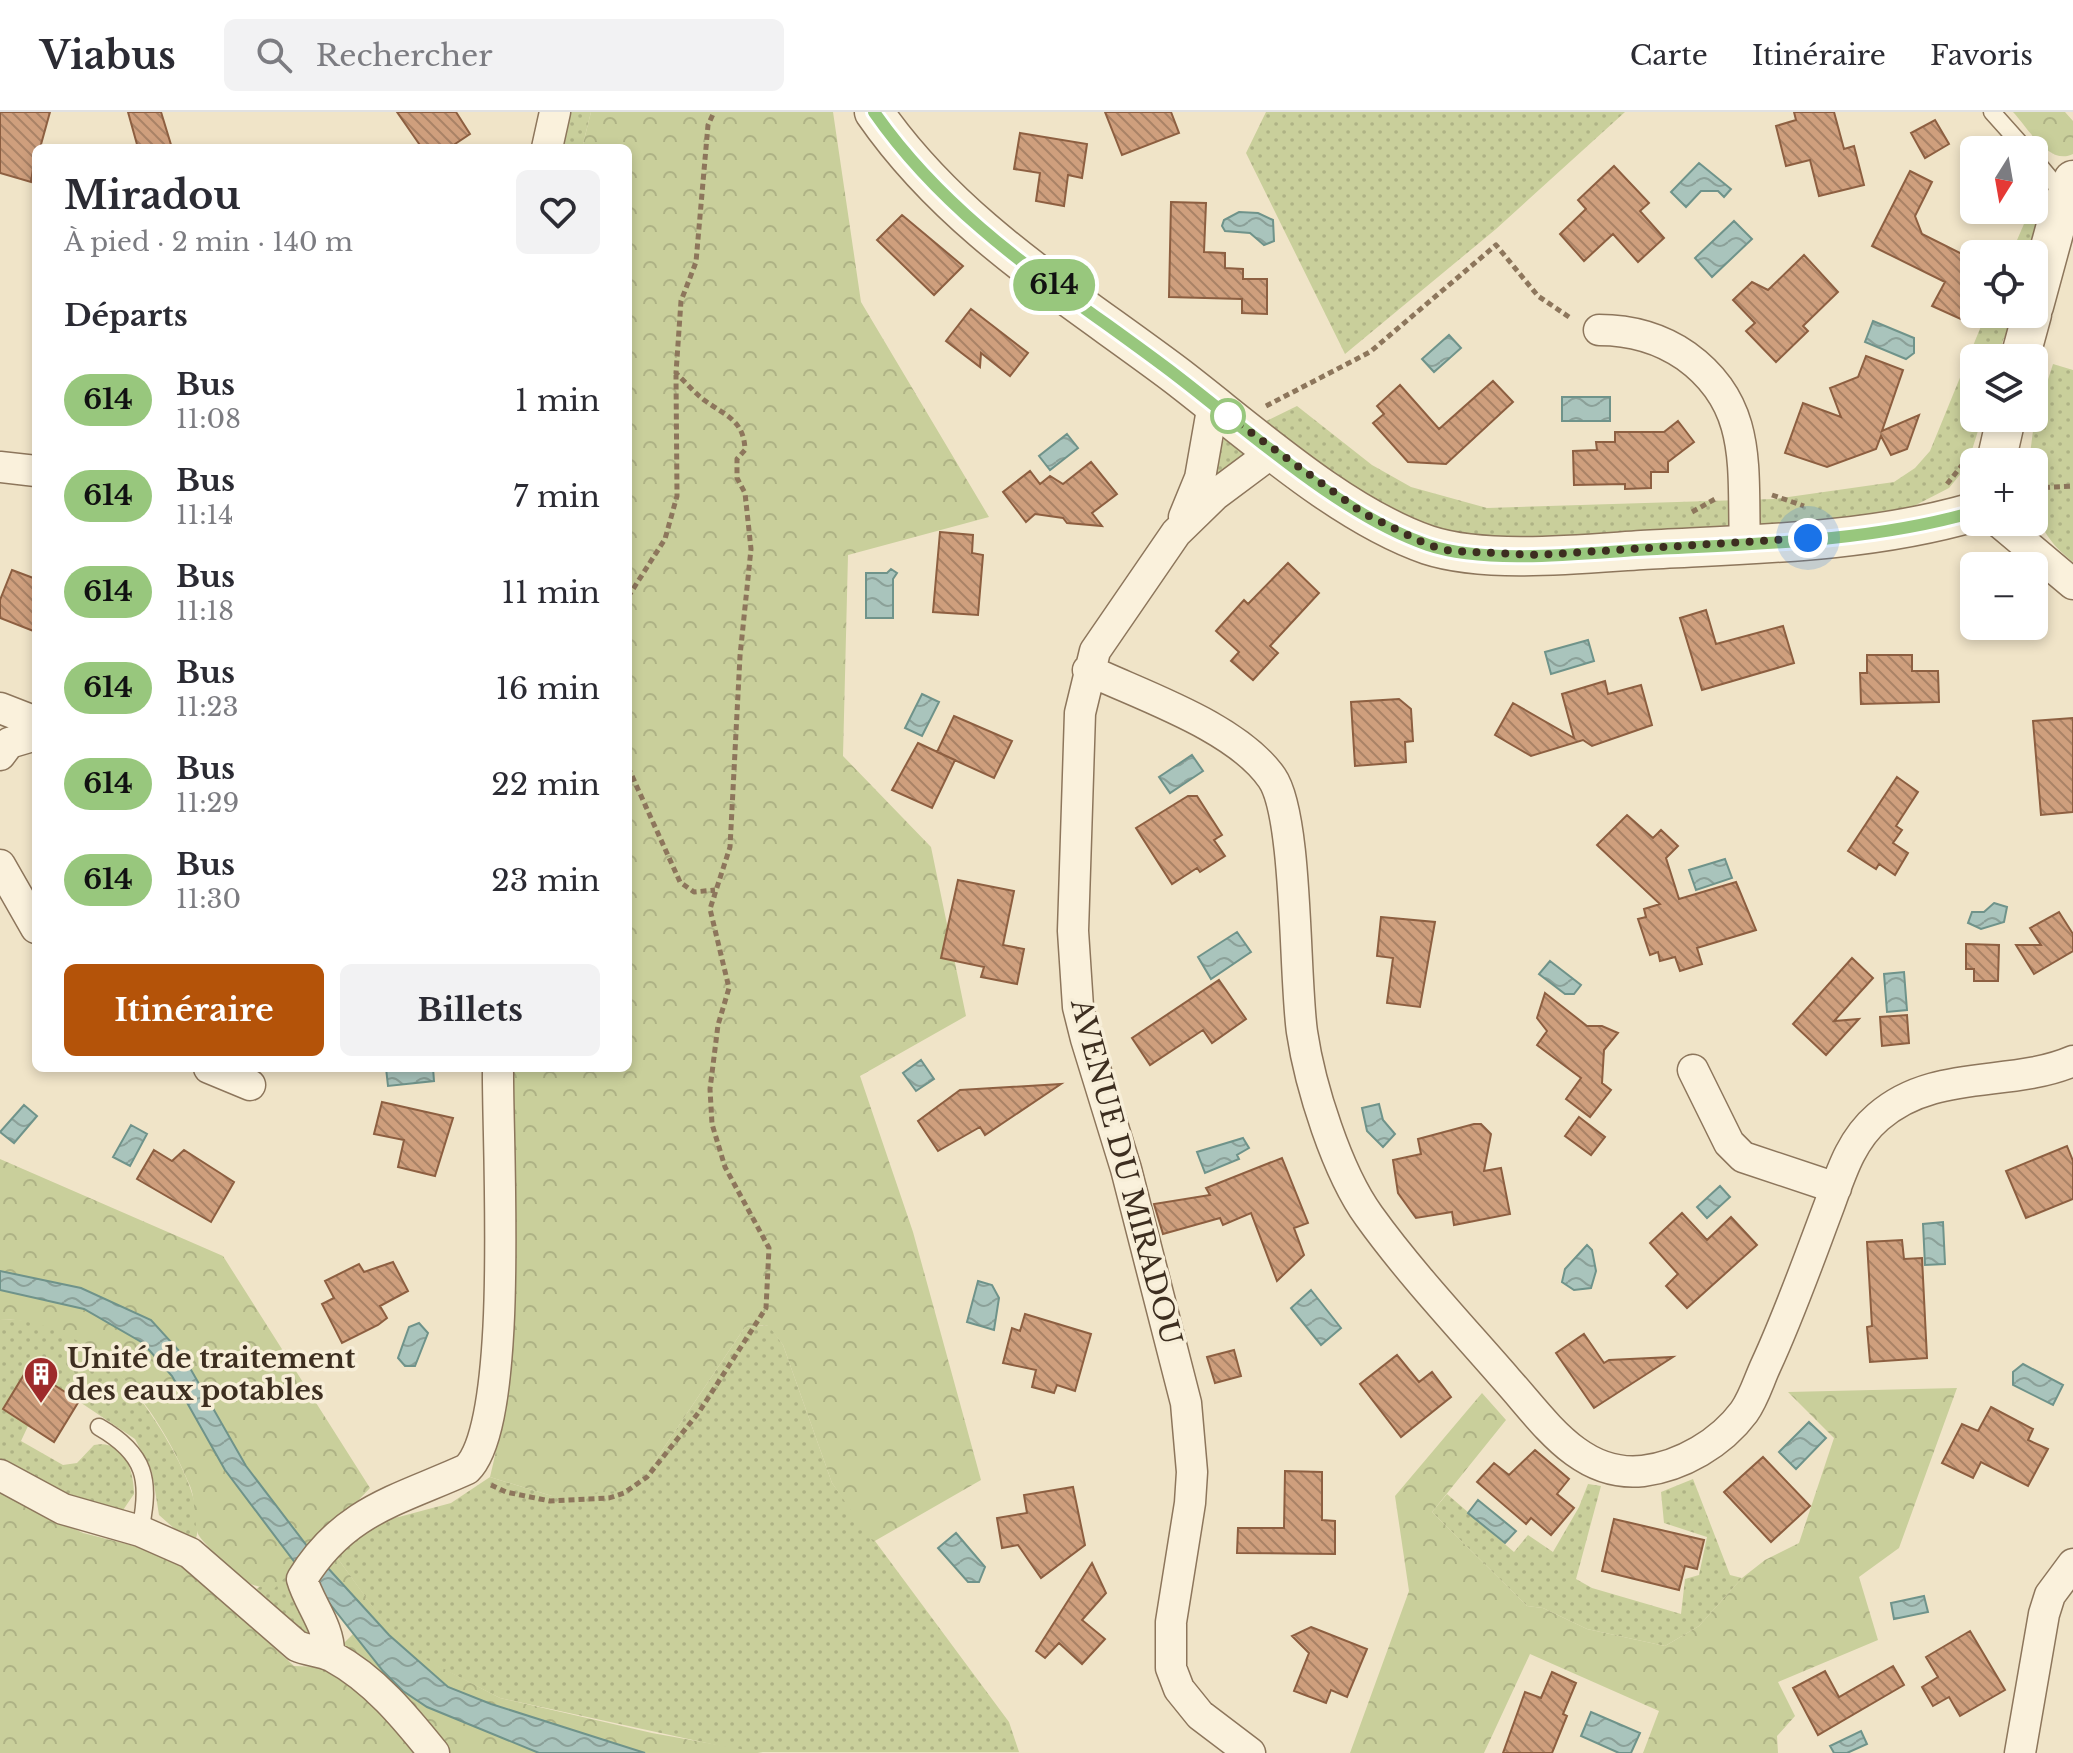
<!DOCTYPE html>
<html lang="fr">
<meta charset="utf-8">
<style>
:root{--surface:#fff;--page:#f2f2f3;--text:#2b2b33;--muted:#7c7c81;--line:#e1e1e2;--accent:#b45309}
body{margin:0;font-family:"Libre Baskerville",serif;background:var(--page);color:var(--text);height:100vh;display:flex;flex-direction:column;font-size:30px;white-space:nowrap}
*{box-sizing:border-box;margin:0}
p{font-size:26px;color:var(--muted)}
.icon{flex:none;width:44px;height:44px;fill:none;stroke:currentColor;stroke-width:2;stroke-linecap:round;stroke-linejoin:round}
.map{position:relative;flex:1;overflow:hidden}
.sheet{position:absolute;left:32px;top:32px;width:600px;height:928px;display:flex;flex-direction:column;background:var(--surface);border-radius:12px;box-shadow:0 4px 12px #0003}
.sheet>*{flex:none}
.badge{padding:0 16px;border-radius:26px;font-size:28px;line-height:52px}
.needle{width:52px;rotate:191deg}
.fabs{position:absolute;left:1960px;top:24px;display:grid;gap:16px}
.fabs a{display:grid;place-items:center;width:88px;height:88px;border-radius:12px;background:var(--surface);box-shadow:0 4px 12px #0003;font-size:40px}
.you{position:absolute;width:40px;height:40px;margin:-20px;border:6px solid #fff;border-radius:50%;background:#1a73e8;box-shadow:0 0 0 12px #1a73e833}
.map>.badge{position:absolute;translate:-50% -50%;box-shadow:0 0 0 4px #fff}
h2{padding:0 32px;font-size:30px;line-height:72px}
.round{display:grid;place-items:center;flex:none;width:84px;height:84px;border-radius:12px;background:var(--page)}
.headline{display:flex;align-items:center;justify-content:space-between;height:136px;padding:0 32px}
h1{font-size:38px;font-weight:800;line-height:60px}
.button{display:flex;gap:16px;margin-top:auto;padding:16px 32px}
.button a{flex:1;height:92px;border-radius:12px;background:var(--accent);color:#fff;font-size:32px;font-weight:800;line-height:92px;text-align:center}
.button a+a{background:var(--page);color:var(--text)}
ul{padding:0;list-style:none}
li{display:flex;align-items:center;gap:24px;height:96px;padding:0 32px}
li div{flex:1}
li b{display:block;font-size:30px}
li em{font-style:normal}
li .badge{min-width:88px;font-weight:700;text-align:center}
header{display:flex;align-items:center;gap:48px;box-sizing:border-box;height:112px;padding:0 40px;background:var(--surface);border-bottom:2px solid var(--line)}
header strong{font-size:38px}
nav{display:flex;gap:44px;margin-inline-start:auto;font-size:28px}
.search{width:560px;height:72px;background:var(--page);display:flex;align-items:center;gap:20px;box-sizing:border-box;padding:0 28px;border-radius:12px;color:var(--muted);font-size:30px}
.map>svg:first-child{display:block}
.grass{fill:url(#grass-dots)}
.forest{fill:url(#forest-crowns)}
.water{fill:url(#water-waves);stroke:#6f938a;stroke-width:2}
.building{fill:url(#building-back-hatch);stroke:#8d5f41;stroke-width:2}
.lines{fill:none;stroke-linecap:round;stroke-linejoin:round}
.service-casing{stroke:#8d765c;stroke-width:19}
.minor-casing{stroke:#8d765c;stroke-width:33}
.tertiary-casing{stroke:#8d765c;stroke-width:41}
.path{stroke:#8d765c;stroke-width:5;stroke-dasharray:6 4;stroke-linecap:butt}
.service{stroke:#faf1dc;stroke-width:16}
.minor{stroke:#faf1dc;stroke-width:30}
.tertiary{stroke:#faf1dc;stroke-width:38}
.line-casing{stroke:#fff;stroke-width:18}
.line{stroke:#98c77d;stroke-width:12}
.walk{stroke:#3d2e20;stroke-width:8;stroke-dasharray:0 14.4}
.stop-dot{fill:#fff;stroke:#98c77d;stroke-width:4}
.labels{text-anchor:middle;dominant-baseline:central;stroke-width:7;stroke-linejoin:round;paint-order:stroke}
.street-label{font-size:28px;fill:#3d2e20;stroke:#f7eed8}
.poi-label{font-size:28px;font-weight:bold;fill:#3d2e20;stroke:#f7eed8;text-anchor:start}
</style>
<header>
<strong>Viabus</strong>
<div class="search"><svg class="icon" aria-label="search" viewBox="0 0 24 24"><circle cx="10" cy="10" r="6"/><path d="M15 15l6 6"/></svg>Rechercher</div>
<nav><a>Carte</a><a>Itinéraire</a><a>Favoris</a></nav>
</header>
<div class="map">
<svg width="2073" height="1641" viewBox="0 0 2073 1641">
<defs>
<pattern id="grass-dots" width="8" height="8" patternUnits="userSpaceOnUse" patternTransform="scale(2)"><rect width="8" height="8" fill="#c9cf9b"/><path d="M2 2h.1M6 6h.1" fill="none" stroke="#aeb285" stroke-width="1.8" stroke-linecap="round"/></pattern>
<pattern id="forest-crowns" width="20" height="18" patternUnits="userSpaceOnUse" patternTransform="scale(2)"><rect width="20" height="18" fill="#c9cf9b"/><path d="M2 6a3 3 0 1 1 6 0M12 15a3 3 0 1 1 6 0" fill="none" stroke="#aeb285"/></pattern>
<pattern id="water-waves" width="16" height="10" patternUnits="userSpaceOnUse" patternTransform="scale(2)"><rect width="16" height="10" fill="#a9c4bc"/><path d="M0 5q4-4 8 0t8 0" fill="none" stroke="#8ba098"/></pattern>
<pattern id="building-back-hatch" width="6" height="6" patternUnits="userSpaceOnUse" patternTransform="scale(2)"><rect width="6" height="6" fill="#cf9f7d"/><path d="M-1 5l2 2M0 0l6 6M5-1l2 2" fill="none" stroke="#a98266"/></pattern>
</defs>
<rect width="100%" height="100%" fill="#f0e4c8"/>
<path class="grass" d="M569,0H591L582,36H563Z
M1266,0H1625L1496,117L1345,242L1246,41Z
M2038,78L2051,87L2034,142H2011L2030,98H2034Z
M1986,202H2018L2003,228L1999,246H1974V306H1982L1967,354L1949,376L1910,396L1860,406L1513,434L1389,405L1260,312L1297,294L1372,353L1411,375L1487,396L1774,387L1894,370L1915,356L1930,339Z
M2053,252L2073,258V450C2034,419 2034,397 2034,350H2029L2034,311Z
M1224,328H1235L1243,338L1242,346L1219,364L1214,362L1217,334Z
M0,1207C20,1207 47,1210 66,1220C80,1228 98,1240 110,1252C142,1281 218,1392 193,1433L159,1403L152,1360L135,1327L29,1256L3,1296L28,1314L21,1329L63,1353L77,1351L94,1333C123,1327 134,1357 134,1382L119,1404L74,1390L0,1352Z
M769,1213L783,1233L832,1371L1009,1610L1019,1640H748L500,1586L402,1536L336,1444L380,1410L451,1391L490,1365L552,1384L653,1352L745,1215Z
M1693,1367L1730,1463L1742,1466L1699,1514L1665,1534L1587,1517L1543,1496L1527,1494L1432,1400L1447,1382L1514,1440L1528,1423L1553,1440L1579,1395L1588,1372L1601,1374L1576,1467L1592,1476L1681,1502L1685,1467L1699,1463L1707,1425L1664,1411L1661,1380Z
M284,1437L300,1500L315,1520L309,1532L254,1479L283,1457Z"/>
<path class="forest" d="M591,0H833L861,190L989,405L848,443L843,644L931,735L966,904L860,964L913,1120L981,1368L873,1430L832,1371L783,1233L768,1213L745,1215L653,1352L618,1379L552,1384L490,1365C523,1233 514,1091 508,956H628V36H582Z
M2013,0H2065L2073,9V42C2049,54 2028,16 2013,0Z
M0,1047L223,1144L370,1376L274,1477C267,1476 257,1475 251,1472C241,1466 202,1431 198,1422C193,1407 196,1388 190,1374C157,1293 94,1208 0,1207Z
M1957,1276L1899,1436L1859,1465L1878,1528L1778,1570L1795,1604L1777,1624L1778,1641H1643L1659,1599L1530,1542L1484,1641H1350L1409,1479L1395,1384L1482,1281L1506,1308L1432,1400L1527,1494L1543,1496L1587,1517L1665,1534L1699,1514L1742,1466L1765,1448L1799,1431L1834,1326L1788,1280Z
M0,1381L83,1421L162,1441L183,1452L294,1554L320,1555L360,1515L320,1457L336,1444L402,1535L500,1586L652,1621L763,1641H0Z"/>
<path class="water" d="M1699,51L1731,77L1724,85L1718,79H1701L1686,95L1671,80Z
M1239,100L1258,101L1273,108L1274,129L1264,133L1250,121L1225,119L1222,114L1224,108Z
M1734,109L1752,127L1712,165L1695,146Z
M1873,209L1914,226V241L1906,247L1865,230Z
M1449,223L1461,236L1434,260L1422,247Z
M1562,285H1610V309H1562Z
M1067,322L1078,336L1050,358L1039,344Z
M891,457L897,461L893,467V506H866V461H887Z
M1588,528L1594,549L1551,562L1545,540Z
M922,582L939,590L922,624L905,616Z
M1192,643L1203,659L1170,681L1159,665Z
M1725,747L1732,766L1696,778L1689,758Z
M1994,791L2007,795L2004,810L1981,817L1968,811L1972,800H1984Z
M1237,820L1251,840L1211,867L1198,845Z
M1550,849L1581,873L1574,882H1565L1539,862Z
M1904,860L1907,898L1887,900L1884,862Z
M921,948L934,967L916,979L903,961Z
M386,956H433L434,969L388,974Z
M1379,992L1383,1008L1395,1022L1383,1035L1367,1019L1362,996Z
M24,993L37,1004L14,1031L0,1020Z
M131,1013L147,1022L130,1054L113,1045Z
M1243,1026L1249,1036L1237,1043L1239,1047L1205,1061L1197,1040Z
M1720,1074L1730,1085L1707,1106L1697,1095Z
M1943,1110L1945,1152L1925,1153L1923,1112Z
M1587,1133L1592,1138L1596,1159L1591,1176L1574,1178L1562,1170L1565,1157Z
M0,1159L81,1176L151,1208L182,1242L246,1354L310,1438L296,1452L225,1358L172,1264L143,1231L84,1197L0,1178Z
M978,1169L992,1173L999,1186L994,1218L967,1210Z
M1311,1178L1341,1216L1321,1233L1291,1196Z
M419,1211L428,1221L415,1254H405L398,1246L409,1215Z
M2023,1252L2063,1273L2053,1293L2013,1273V1260Z
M1809,1310L1826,1326L1796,1357L1779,1340Z
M1478,1388L1516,1419L1505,1431L1468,1401Z
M956,1421L985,1455L979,1470H968L938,1436Z
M327,1455L389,1523L448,1575L491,1592L645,1641H539L427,1595L403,1579L383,1559L311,1468Z
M1924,1484L1928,1500L1894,1507L1891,1491Z
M1591,1600L1640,1621L1631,1641H1619L1581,1624Z
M1861,1619L1867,1632L1847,1641H1834L1830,1634Z"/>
<path class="building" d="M0,0H50L40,36H36L31,70L0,61Z
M128,0H161L172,36H138Z
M397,0H456L470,22L449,36H422Z
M1105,0H1171L1179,21L1122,43Z
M1794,0H1834L1844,37L1854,34L1864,73L1819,84L1810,48L1786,54L1776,14L1796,8Z
M1935,8L1949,32L1925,46L1911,21Z
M1020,21L1087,32L1082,66L1068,63L1064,94L1036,89L1040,61L1014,57Z
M1614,54L1649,91L1640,99L1664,126L1638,150L1613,122L1584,149L1560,122L1586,97L1578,88Z
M1910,59L1932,70L1915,104L1922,122L1974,148V190L1965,209L1932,194L1945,170L1872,134Z
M1171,90L1206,91L1204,140L1225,141V156L1243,157V167H1267V202L1242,201V187L1169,185Z
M902,103L963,154L934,183L877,128Z
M1804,143L1838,180L1803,214L1808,219L1776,250L1746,219L1755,211L1733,188L1752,170L1768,178Z
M971,197L1028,241L1010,264L981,241L980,255L946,229Z
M1866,244L1903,258L1882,319L1919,303L1907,337L1891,343L1881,324L1876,337L1827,355L1785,341L1803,291L1841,305L1830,276L1858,265Z
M1493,269L1513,290L1446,352L1408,350L1373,311L1384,302L1377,294L1400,273L1439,317Z
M1678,309L1694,330L1668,350V360H1651V376L1625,377V372L1574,373L1573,339L1597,338L1596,330H1615V320H1664Z
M1091,350L1117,382L1092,401L1102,414L1067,411L1063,406L1035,402L1026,410L1003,380L1030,359L1040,372L1050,364L1063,372Z
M940,420L973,423L972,441L983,443L978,503L933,500Z
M1288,451L1319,481L1270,534L1278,541L1253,568L1231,549L1239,540L1216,519L1244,488L1248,492Z
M12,458L36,467V520L0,506V488Z
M1706,498L1716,532L1783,514L1794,551L1702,578L1680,506Z
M1867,543H1912V559H1938L1939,590L1861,592L1860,561H1867Z
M1605,569L1608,582L1641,573L1652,613L1592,634L1583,628L1531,644L1495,623L1513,591L1574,626L1562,582Z
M1399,587L1411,597L1413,629L1405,630L1406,650L1355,654L1351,590Z
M954,604L1012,629L994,666L937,640Z
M2073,606V700L2041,703L2033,609Z
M918,631L955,648L932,696L892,678Z
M1897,665L1918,680L1896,714L1902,718L1893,731L1908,741L1895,763L1879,752L1876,757L1848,739Z
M1188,684H1197L1222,723L1214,728L1225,744L1200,760L1197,756L1172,772L1136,716Z
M1627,703L1653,726L1661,718L1678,734L1666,746L1679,787L1736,770L1756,818L1697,836L1702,852L1680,859L1675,845L1660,849L1658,840L1650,843L1638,807L1646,805L1644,797L1660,792L1597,733Z
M958,768L1014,779L1003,833L1024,837L1017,872L981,865L984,855L941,846Z
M2059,800L2073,822V839L2034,862L2016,833H2041L2030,816Z
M1381,805L1435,810L1420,895L1387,891L1393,846L1377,844Z
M1966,832L1999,833L1998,869H1974V857H1966Z
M1852,846L1873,866L1834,909L1859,907L1826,943L1793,912Z
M1219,868L1246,907L1212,931L1203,918L1150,953L1132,926Z
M1545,881L1587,914H1602L1618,921L1604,938L1602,971L1611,978L1590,1005L1566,987L1581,966L1537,933L1547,919L1537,906Z
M1907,903L1909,931L1882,934L1880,905Z
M1061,972L985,1023L980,1015L938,1039L918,1009L960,978Z
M382,990L453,1006L435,1064L398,1055L404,1028L374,1022Z
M1579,1005L1605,1025L1591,1043L1565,1024Z
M1474,1012H1481L1491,1022L1484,1059L1501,1056L1510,1102L1454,1113L1452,1100L1416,1106L1398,1081L1393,1048L1421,1042L1418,1027Z
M2067,1034L2073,1049V1087L2026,1106L2006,1059Z
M154,1038L172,1049L184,1038L234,1070L211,1110L137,1067Z
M1282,1046L1308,1111L1294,1116L1304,1143L1277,1169L1251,1101L1223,1113L1220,1106L1163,1122L1154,1092L1210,1083L1206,1076Z
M1682,1101L1707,1128L1731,1105L1757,1133L1687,1196L1666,1174L1678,1162L1650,1131Z
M1902,1128L1904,1147L1922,1146L1927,1246L1870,1250L1867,1215L1872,1214L1867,1130Z
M393,1150L408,1179L380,1194L387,1206L378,1213L342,1231L322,1192L334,1186L325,1169L359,1152L364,1160Z
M1025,1202L1091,1222L1075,1279L1057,1273L1054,1281L1032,1275L1036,1258L1003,1251L1012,1216L1020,1219Z
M1584,1222L1604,1251L1609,1248L1673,1245L1594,1296L1556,1241Z
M1234,1238L1241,1264L1215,1271L1207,1245Z
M1397,1243L1419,1270L1432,1260L1451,1285L1401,1325L1360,1272Z
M28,1256L79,1289L54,1330L3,1297Z
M1991,1295L2033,1317L2028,1328L2048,1337L2028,1374L1981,1350L1973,1366L1942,1351L1962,1312L1978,1319Z
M1535,1338L1569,1367L1557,1382L1574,1396L1551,1423L1531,1406L1526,1412L1477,1370L1494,1351L1509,1363Z
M1763,1345L1810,1394L1771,1430L1724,1380Z
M1285,1359L1322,1360V1408L1335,1409V1442L1237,1441L1238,1416H1284Z
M1073,1375L1085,1433L1041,1466L1018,1433L1002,1436L997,1406L1027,1401L1024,1383Z
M1614,1407L1704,1428L1697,1457L1685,1454L1679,1478L1602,1459Z
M1092,1451L1106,1481L1082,1508L1105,1527L1082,1552L1059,1531L1045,1546L1036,1539Z
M1311,1515L1367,1537L1347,1585L1331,1578L1326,1591L1294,1579L1309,1541L1292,1524Z
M1970,1519L2005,1578L1960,1604L1949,1585L1933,1594L1922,1575L1938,1565L1926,1545Z
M1893,1554L1904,1573L1818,1623L1793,1576L1825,1559L1839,1585Z
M1552,1560L1576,1571L1563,1602L1567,1604L1552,1641H1503L1525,1580L1541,1586Z"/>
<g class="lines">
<g class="service-casing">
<path id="service" d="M1992,0L2026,38
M2034,47L2064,83
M99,1315C146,1342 151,1368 140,1419"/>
</g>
<g class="minor-casing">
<path id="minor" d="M547,36L555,0
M1599,218C1630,218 1660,226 1686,244C1754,293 1742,357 1745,432
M0,355L36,359
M1184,405L1200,366L1213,292
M1999,410L2073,472
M1088,558C1143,584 1237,615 1272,666C1298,704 1294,864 1302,920C1310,974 1337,1060 1369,1104C1410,1161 1461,1215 1507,1268C1544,1309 1580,1366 1643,1359C1682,1354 1721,1331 1744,1300C1754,1286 1759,1268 1766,1253C1790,1201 1809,1147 1829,1094C1841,1061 1851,1028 1878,1005C1934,956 2010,976 2073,949
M0,596L36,610
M0,643L9,631L36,623
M0,753L36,816
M209,956L250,973
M1693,958L1729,1031L1743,1045L1836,1076
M0,1363L63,1397L140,1419L190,1441L297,1534C308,1539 323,1539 333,1545C374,1567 405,1605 434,1641
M329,1542C330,1515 309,1492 302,1467C344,1398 399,1388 467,1357C515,1310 497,1032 498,956
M1250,1641L1200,1603L1179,1577L1171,1556V1510L1190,1391L1192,1360L1186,1291L1126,1057L1086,927L1078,895L1073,819L1080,601L1095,539L1176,421L1215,383L1274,339
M2020,1641L2044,1502L2050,1483L2073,1452"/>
</g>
<g class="tertiary-casing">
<path id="tertiary" d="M874,0C953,114 1068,182 1177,264C1250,320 1341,403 1428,433C1486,452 1581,442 1642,438C1752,432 1868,431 1974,400
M2034,194L2059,102L2073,68
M2020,246L2032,202
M1996,350L2006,306"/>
</g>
<path class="path" d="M1266,294L1370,240L1496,133L1538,184L1572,207
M1947,372L1963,352
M2034,376L2073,374
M1772,383L1804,394
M1692,400L1715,387
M628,485L665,427L677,384L676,263
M628,655L680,770L694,780L715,778
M491,1373L506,1380L550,1389L609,1386L624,1381L647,1365L699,1300L766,1196L769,1136L725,1055L712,1012L710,977L718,913L729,876L710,797L730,735L740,544L751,437L745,381L737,366V347L745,338C744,308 726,304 704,288C694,280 685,270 676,261L681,189L696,150L708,13L714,0"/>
<use href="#service" class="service"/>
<use href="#minor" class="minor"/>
<use href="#tertiary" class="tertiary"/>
</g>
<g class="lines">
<g class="line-casing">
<path id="line" d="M874,0C954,115 1068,181 1177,264C1250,320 1341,403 1428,433C1485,452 1576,442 1636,438C1748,432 1866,431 1974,400"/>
</g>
<use href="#line" class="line"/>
<path class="walk" d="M1228,304L1363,401L1428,433L1451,439L1537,443L1808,426"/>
</g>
<defs>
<g id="building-pin" transform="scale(1.8)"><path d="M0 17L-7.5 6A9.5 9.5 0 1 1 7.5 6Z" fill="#9e2a2b" stroke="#f7eed8"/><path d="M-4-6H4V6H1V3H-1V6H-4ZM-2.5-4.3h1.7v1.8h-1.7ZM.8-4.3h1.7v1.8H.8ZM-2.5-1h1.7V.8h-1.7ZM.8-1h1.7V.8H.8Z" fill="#fff"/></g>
</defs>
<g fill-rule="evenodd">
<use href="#building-pin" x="41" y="1262"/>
</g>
<circle class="stop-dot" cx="1228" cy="304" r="16"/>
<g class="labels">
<g class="street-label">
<text transform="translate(1126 1060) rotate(75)">AVENUE DU MIRADOU</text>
</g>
<g class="poi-label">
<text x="67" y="1246">Unité de traitement<tspan x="67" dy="32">des eaux potables</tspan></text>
</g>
</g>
</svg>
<div class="fabs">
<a><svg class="needle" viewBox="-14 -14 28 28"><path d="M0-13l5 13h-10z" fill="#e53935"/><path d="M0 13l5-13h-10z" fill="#7c7c81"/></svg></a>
<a><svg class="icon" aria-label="locate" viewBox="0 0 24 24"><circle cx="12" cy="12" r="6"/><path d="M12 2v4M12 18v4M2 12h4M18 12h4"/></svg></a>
<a><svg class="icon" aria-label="layers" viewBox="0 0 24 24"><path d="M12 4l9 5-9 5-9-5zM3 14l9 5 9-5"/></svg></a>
<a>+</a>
<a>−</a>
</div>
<div class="you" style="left:1808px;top:426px"></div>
<b class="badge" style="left:1054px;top:173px;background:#98c77d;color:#111">614</b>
<section class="sheet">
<div class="headline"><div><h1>Miradou</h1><p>À pied · 2 min · 140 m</p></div><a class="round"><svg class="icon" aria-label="heart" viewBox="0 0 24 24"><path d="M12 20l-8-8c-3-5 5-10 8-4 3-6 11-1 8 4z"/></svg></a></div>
<h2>Départs</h2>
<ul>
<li><span class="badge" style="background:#98c77d;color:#111">614</span><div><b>Bus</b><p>11:08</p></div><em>1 min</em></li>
<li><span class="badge" style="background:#98c77d;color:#111">614</span><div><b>Bus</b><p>11:14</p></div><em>7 min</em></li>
<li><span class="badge" style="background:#98c77d;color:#111">614</span><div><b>Bus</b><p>11:18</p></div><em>11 min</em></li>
<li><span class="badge" style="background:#98c77d;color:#111">614</span><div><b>Bus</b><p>11:23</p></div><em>16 min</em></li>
<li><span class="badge" style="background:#98c77d;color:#111">614</span><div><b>Bus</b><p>11:29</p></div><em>22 min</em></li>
<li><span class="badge" style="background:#98c77d;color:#111">614</span><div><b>Bus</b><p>11:30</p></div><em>23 min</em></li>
</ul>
<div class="button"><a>Itinéraire</a><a>Billets</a></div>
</section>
</div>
